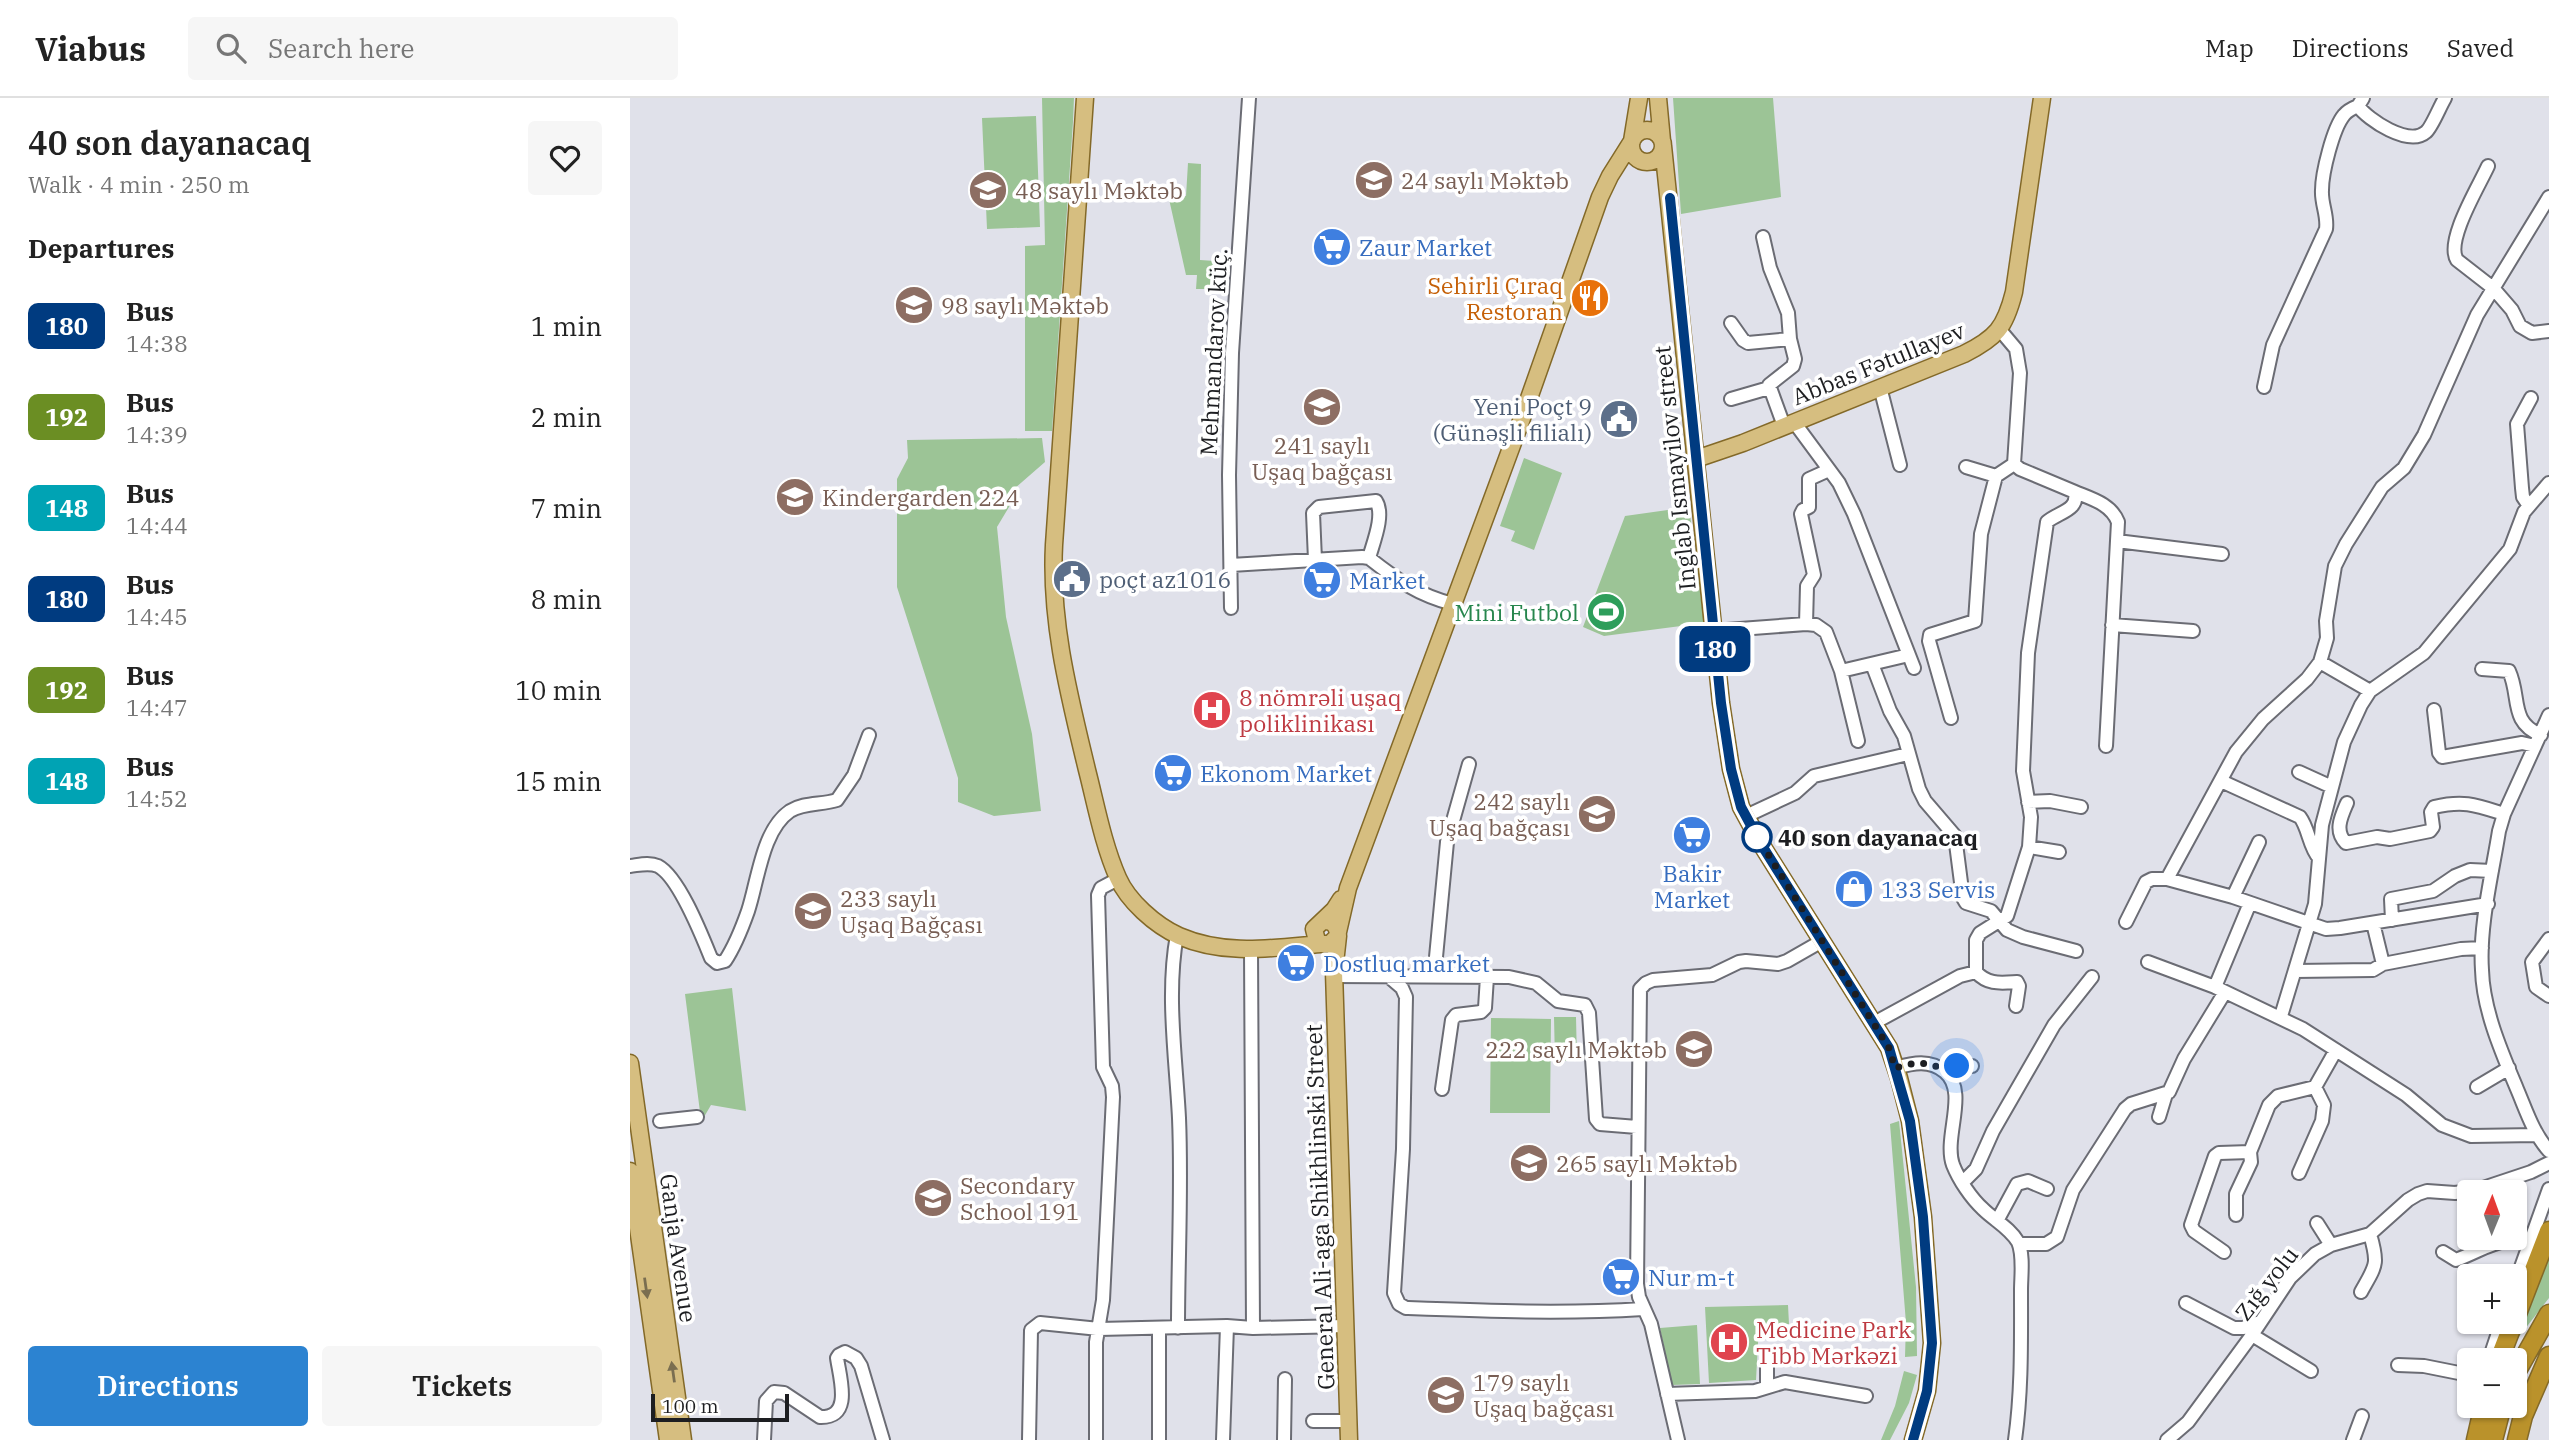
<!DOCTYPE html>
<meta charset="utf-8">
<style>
:root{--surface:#fff;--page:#f6f6f6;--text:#222;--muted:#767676;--line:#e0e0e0;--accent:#2c83d1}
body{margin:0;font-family:"IBM Plex Serif",serif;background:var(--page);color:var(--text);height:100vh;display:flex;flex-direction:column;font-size:26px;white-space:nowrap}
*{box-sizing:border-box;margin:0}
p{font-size:23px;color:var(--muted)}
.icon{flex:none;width:38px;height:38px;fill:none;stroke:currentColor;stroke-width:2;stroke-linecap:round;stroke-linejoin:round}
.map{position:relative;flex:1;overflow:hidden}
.sheet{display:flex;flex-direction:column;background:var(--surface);width:630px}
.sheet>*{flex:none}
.badge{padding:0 14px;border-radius:10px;font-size:24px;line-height:46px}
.needle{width:46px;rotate:1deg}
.fabs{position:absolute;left:1827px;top:1082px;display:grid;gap:14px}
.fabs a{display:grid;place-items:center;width:70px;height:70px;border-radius:7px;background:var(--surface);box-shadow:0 2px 5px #0004;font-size:35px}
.scale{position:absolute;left:21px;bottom:18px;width:138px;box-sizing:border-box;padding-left:7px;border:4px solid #1d1e21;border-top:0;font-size:19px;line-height:24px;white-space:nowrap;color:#1d1e21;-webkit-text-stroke:5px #fff;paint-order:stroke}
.you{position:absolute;width:35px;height:35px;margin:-18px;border:5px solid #fff;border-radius:50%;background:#1a73e8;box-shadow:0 0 0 10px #1a73e833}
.map>.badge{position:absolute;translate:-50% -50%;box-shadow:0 0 0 4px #fff}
h2{padding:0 28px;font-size:26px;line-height:63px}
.round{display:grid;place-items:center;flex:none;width:74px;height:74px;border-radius:7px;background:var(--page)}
.head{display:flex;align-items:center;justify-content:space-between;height:119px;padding:0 28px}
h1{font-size:33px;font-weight:600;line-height:52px}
.cta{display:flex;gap:14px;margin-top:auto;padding:14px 28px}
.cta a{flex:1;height:80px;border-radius:7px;background:var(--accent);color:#fff;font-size:28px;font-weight:600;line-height:80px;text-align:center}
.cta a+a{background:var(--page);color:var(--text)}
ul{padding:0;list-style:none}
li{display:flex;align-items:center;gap:21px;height:91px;padding:0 28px}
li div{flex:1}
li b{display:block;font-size:26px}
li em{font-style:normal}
li .badge{min-width:77px;font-weight:700;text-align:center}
header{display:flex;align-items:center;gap:42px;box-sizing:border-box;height:98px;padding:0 35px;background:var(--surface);border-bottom:2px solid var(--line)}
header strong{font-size:33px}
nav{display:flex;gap:38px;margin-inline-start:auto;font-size:24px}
.search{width:490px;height:63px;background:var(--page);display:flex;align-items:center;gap:18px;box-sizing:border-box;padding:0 24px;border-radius:7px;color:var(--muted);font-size:26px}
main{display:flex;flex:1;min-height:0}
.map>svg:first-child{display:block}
.green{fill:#9cc496}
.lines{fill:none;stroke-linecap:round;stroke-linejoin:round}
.minor-casing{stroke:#6b6c74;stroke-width:16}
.major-casing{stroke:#836928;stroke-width:19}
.highway-casing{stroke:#836928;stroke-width:21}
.minor{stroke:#fff;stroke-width:12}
.major{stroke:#d6be80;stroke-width:16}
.highway{stroke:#ba922b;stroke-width:18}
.oneway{fill:#7a6e50}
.line-casing{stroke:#fff;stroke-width:16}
.line{stroke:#003b80;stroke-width:10}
.walk{stroke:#1d1e21;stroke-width:7;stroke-dasharray:0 12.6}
.stop-dot{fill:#fff;stroke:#003b80;stroke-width:3.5}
.labels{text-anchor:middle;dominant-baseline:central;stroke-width:7;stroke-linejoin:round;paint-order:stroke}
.education-label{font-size:23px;fill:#785e54;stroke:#fff;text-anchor:start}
.shop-label{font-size:23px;fill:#366cbe;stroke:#fff;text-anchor:start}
.food-label{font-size:23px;fill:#c56008;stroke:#fff;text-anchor:end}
.street-label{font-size:23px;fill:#1d1e21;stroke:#fff}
.service-label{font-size:23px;fill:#4e5e75;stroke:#fff;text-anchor:end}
.leisure-label{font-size:23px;fill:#27864d;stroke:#fff;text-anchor:end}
.health-label{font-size:23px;fill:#be3a42;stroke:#fff;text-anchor:start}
.stop-label{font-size:23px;font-weight:bold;fill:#1d1e21;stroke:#fff;text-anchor:start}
</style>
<header>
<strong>Viabus</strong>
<div class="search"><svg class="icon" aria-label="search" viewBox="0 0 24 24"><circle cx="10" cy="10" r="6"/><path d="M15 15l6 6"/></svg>Search here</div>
<nav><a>Map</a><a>Directions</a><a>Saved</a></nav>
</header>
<main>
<section class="sheet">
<div class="head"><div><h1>40 son dayanacaq</h1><p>Walk · 4 min · 250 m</p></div><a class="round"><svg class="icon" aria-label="heart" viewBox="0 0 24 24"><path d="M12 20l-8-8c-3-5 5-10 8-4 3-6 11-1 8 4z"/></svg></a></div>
<h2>Departures</h2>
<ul>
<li><span class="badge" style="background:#003b80;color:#fff">180</span><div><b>Bus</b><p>14:38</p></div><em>1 min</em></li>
<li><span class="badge" style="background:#6b8e23;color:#fff">192</span><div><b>Bus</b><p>14:39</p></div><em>2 min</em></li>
<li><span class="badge" style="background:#00a3b4;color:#fff">148</span><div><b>Bus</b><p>14:44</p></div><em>7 min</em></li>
<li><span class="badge" style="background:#003b80;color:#fff">180</span><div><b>Bus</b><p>14:45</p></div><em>8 min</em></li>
<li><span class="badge" style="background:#6b8e23;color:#fff">192</span><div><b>Bus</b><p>14:47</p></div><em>10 min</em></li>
<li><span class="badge" style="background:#00a3b4;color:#fff">148</span><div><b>Bus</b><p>14:52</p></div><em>15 min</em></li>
</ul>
<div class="cta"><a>Directions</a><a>Tickets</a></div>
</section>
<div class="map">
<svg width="1919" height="1342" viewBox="0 0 1919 1342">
<rect width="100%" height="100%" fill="#e0e1ea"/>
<path class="green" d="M412,0H444L443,24L422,333H395V148L415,147Z
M1043,0H1143L1151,99L1051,116Z
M406,18L410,129L357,131L352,20Z
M558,65L571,66L570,162L585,163L583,191H566L567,177H556L539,101L556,98Z
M412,340L415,364L385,390V399L367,429L376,519L402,636L411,713L364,718L328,704V680L267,489V381L278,360L277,342Z
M894,360L932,375L904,452L881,443L885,433L870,428Z
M1059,409L1074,525L974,538L953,529L995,418Z
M102,890L116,1013L81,1007L74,1019L70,1014L55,896Z
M924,919H946L947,963H925Z
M861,920L921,921L920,1015H860Z
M1269,1023L1286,1189L1287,1258L1275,1259L1276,1225L1260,1026Z
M1919,1153V1200L1877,1254Z
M1158,1207L1159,1226L1129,1227L1126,1282L1079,1285L1075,1209Z
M1067,1227L1070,1286L1042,1287L1030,1230Z
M1274,1273L1287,1277L1279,1305L1260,1342H1251L1265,1308Z"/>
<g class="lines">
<g class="minor-casing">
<path id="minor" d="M1733,0L1728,8C1738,22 1779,49 1796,34C1802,29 1810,8 1815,0
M1858,68C1849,88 1815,143 1827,162L1863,190L1882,212L1890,228L1902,235L1919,233
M1133,139L1140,170L1158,215L1160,241L1165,261L1163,268L1139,287L1154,328
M1101,225L1113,242L1118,245L1160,241
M1250,289L1270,367
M1634,289L1643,247L1696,131C1698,117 1691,106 1692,92C1692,75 1703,30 1714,17C1718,12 1723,10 1728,8
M1101,301L1139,290
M1164,324L1209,385L1224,416L1284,570
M1336,369L1366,378
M1445,394C1462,401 1481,406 1488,424L1476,648
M1899,408L1893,399L1892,390L1887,326L1901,300
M1487,443L1592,456
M685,462L683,415L689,409L746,403C755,417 743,445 739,460
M601,467L732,459L739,460C767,482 788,497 823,506
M601,510L599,377L602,255L619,0
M1176,526L1177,488L1184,477L1171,416L1173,412L1179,409V381L1199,372
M1482,527L1563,533
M1083,533L1176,526L1186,527L1196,534L1211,573L1228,643
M1690,564L1740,593
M1242,566L1260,613L1274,638L1289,691L1295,703L1325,738L1333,800L1336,805L1361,813L1377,832L1393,839L1446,853
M1852,571L1879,573C1891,599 1879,624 1911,637
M1211,573L1279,557
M1804,612L1809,655L1812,659L1892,645L1905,648
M1919,617L1874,716L1869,733C1862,777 1849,828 1852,872C1853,912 1872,955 1887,991C1896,1012 1903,1035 1919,1053
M1321,620L1299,543L1300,537L1345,523L1351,436L1366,378L1384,366
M1669,674L1702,689
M1591,683L1670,719C1679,731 1679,749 1689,760
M1398,704L1420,703L1451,709
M1717,705C1711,719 1704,733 1716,745L1747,739L1760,741L1800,733L1803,729L1801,714L1804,709C1834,702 1846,707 1874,716
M1116,718L1165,695L1184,678L1278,656
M1399,749L1429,754
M0,768C9,767 19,764 28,768C49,779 72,838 81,860L87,865L95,863C105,848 112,830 118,813C128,783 132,732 160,713C174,704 192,707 207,702L224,677L239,637
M1537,781L1606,654L1633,621L1677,581L1690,564L1697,540L1696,523L1705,468L1716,446L1752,389L1774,370L1794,337L1847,217L1919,99
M1603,799L1629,744
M1762,822L1761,801L1803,793L1825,778L1840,772L1862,773
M1496,824L1516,784L1522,781H1537L1603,799L1696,831L1710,830L1858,806
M1743,825L1753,866
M547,837C536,895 546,961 549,1020C552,1090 548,1160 548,1230
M1919,841L1902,864L1906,889L1919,898
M621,852L623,1230
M806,859L817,744L839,666
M1518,864L1585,889L1673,931L1776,997L1812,1027L1841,1038L1907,1037
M1665,873L1743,872L1753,866L1831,851L1852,850
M1346,874V842L1350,835L1377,818L1399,749L1401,719L1393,673L1398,555L1417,424C1428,414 1449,413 1445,394L1390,371L1384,366L1390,275L1386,251L1370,232
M704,878L879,879L906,885L928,903L955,907L959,915L966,1021L970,1026L1007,1029
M758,878L772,890L776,899L773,1051L764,1195L769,1206L776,1210C856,1213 934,1216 1013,1211
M1585,889L1620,805
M1651,918L1685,806L1692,727L1714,644L1731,607L1740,593L1794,555L1880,451L1894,414L1919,385
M1244,925L1330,878L1346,874C1358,887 1370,885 1387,884L1389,888L1386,908
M1265,970C1283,965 1300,961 1315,974C1339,994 1313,1039 1323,1067C1329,1082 1341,1100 1353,1111C1364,1122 1380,1130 1388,1144C1394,1157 1391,1178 1391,1192C1391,1243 1392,1292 1385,1342
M1313,972L1327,968H1342
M1847,989L1879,970
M812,991L822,922L826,917L851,914L855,910L857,879
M1529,1019L1536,996
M30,1023L67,1019
M1669,1075L1692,1023L1694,1007L1685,989
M1333,1084L1346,1071L1363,1033L1424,927L1462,879
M1606,1117V1096L1621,1064L1620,1054
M1367,1123L1387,1086L1398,1083L1417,1091
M1687,1125L1701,1147
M1389,1146H1416L1427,1139L1443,1092L1495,1011L1501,1006L1539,994L1554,961L1595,894
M1594,1154L1564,1133L1561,1127L1585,1058L1589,1055L1620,1054L1639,1007L1648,998L1685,989L1706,952
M1813,1154L1826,1162C1861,1149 1874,1132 1911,1153
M1885,1186L1919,1091
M1731,1194C1746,1167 1749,1167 1740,1136
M1556,1205L1604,1230H1613L1630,1224
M1622,1237L1681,1273
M1859,1262L1872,1223
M1768,1267L1794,1268L1839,1277
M1137,1289V1255
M1037,1296L1125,1293L1155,1284L1236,1298
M683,1323H719
M134,1342L136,1303L144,1294L154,1295L190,1319C223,1320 210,1281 207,1260L209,1257L215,1254L226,1260L231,1268L253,1342
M399,1342L401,1232L410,1225L469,1231L597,1228L623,1230L716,1228
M466,1342V1244L473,1202L483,999L482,988L473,969L468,797L471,790L488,781
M529,1342V1231
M593,1342L597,1228
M654,1342L655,1281
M1048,1342L1021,1226L1009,1199L1007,1186L1010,891L1016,885L1023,882L1082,877L1109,864L1116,863L1148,866L1157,863L1192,843
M1537,1342L1558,1324L1622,1237L1660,1180L1685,1156L1701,1147L1740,1136L1778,1102L1788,1096L1797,1093L1825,1095L1847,1092L1901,1074L1919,1065
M1723,1342L1732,1318"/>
</g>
<g class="major-casing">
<path id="major" d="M455,0L424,447C420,524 439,597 457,672C466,707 473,746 488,780C498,803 525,827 549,838C595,858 642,850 690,846
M1028,0L1032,43
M1001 48a16 16 0 1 1 32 0a16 16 0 1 1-32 0Z
M1033,48L1091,605L1101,671L1111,709L1131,746L1259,950L1269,980L1280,1023L1293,1119L1302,1245L1297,1293L1283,1342
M1066,361L1113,345L1334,256C1366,240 1375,230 1384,194L1412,0
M693,823C703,822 708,828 708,838L700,846H692L687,843L684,831L704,812L711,801
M708,834L718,790L891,323L970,99L980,78L1002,43L1009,0
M708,838L704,874L719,1342
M0,965L53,1342
M0,1073L38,1342"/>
</g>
<g class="highway-casing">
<path id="highway" d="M1885,1221L1919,1133
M1869,1262L1884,1223
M1885,1276L1919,1216
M1846,1342L1854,1307
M1863,1342L1872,1307
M1887,1342L1893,1318L1919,1258"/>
</g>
<use href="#minor" class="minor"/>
<use href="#major" class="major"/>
<use href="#highway" class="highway"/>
</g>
<defs><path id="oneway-solid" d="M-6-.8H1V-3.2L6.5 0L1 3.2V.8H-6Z" transform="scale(1.75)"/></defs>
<g class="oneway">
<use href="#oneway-solid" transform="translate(16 1190) rotate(82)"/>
<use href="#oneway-solid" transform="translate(43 1274) rotate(-98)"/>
</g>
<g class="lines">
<g class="line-casing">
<path id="line" d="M1040,100L1091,605L1101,671L1111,709L1131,746L1259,950L1274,1002L1280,1023L1293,1119L1302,1245L1297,1293L1283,1342"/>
</g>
<use href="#line" class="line"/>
<path class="walk" d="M1127,739L1123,732L1259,950L1265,970C1282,965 1297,962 1313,972L1327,968"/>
</g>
<defs>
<g id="school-disc" transform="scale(2.0125)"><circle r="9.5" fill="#8d6e63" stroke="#fff"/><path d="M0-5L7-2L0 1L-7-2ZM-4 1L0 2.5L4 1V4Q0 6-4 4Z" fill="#fff"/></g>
<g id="supermarket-disc" transform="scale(2.0125)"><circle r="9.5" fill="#3f7fe0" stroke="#fff"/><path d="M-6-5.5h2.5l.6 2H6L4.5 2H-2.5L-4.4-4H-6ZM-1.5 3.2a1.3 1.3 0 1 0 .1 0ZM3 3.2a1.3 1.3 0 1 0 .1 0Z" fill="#fff"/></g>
<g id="restaurant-disc" transform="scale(2.0125)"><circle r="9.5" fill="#e8710a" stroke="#fff"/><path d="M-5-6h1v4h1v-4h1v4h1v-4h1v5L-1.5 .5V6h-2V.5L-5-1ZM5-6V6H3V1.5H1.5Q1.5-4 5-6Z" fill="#fff"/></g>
<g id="civic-disc" transform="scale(2.0125)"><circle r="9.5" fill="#5c6f8a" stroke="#fff"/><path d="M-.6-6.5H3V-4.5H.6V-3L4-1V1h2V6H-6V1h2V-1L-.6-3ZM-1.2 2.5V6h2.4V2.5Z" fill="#fff"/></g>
<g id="stadium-disc" transform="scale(2.0125)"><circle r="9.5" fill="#2e9e5b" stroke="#fff"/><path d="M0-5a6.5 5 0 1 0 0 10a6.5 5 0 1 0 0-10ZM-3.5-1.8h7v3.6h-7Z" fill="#fff"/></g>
<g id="hospital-disc" transform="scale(2.0125)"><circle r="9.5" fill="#e0444e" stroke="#fff"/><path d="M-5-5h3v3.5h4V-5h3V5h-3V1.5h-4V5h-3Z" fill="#fff"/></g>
<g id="shop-disc" transform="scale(2.0125)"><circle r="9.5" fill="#3f7fe0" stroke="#fff"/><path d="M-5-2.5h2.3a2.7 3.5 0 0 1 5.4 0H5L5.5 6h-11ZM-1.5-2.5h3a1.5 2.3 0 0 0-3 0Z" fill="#fff"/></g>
</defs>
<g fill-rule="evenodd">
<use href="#school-disc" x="744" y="82"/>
<use href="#school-disc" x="358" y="92"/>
<use href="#supermarket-disc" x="702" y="149"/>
<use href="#restaurant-disc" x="960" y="200"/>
<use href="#school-disc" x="284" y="207"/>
<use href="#school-disc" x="692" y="309"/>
<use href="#civic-disc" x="989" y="321"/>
<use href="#school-disc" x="165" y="399"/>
<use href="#civic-disc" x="442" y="481"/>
<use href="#supermarket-disc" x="692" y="482"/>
<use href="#stadium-disc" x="976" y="514"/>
<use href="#hospital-disc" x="582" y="612"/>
<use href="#supermarket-disc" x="543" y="675"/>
<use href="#school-disc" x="967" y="716"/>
<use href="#supermarket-disc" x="1062" y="737"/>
<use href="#shop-disc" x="1224" y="791"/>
<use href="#school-disc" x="183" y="813"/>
<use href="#supermarket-disc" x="666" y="865"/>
<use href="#school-disc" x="1064" y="951"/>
<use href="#school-disc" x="899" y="1065"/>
<use href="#school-disc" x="303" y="1100"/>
<use href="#supermarket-disc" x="991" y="1179"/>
<use href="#hospital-disc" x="1099" y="1244"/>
<use href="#school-disc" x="816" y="1297"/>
</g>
<circle class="stop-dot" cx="1127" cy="739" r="14"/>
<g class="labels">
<g class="education-label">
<text x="771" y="82">24 saylı Məktəb</text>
<text x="385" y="92">48 saylı Məktəb</text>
<text x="311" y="207">98 saylı Məktəb</text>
<text x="692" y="347" text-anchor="middle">241 saylı<tspan x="692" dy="26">Uşaq bağçası</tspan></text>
<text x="192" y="399">Kindergarden 224</text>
<text x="940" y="703" text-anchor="end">242 saylı<tspan x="940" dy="26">Uşaq bağçası</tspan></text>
<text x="210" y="800">233 saylı<tspan x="210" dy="26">Uşaq Bağçası</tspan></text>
<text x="1037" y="951" text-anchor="end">222 saylı Məktəb</text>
<text x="926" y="1065">265 saylı Məktəb</text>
<text x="330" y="1087">Secondary<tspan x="330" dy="26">School 191</tspan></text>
<text x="843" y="1284">179 saylı<tspan x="843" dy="26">Uşaq bağçası</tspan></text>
</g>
<g class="shop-label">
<text x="729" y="149">Zaur Market</text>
<text x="719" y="482">Market</text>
<text x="570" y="675">Ekonom Market</text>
<text x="1062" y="775" text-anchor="middle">Bakir<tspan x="1062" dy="26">Market</tspan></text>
<text x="1251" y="791">133 Servis</text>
<text x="693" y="865">Dostluq market</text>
<text x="1018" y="1179">Nur m-t</text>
</g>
<g class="food-label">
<text x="933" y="187">Sehirli Çıraq<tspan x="933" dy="26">Restoran</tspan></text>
</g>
<g class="street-label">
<text transform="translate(583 254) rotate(-87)">Mehmandarov küç.</text>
<text transform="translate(1248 265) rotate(-22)">Abbas Fətullayev</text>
<text transform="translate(1044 370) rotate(-96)">Inglab Ismayilov street</text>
<text transform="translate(689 1109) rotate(-92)">General Ali-aga Shikhlinski Street</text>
<text transform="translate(49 1150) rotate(82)">Ganja Avenue</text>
<text transform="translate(1636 1185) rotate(-52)">Zığ yolu</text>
</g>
<g class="service-label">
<text x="962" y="308">Yeni Poçt 9<tspan x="962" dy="26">(Günəşli filialı)</tspan></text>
<text x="469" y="481" text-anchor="start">poçt az1016</text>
</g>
<g class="leisure-label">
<text x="949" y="514">Mini Futbol</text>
</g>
<g class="health-label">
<text x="609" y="599">8 nömrəli uşaq<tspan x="609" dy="26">poliklinikası</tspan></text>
<text x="1126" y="1231">Medicine Park<tspan x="1126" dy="26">Tibb Mərkəzi</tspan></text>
</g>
<g class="stop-label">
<text x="1148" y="739">40 son dayanacaq</text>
</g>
</g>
</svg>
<div class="fabs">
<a><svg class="needle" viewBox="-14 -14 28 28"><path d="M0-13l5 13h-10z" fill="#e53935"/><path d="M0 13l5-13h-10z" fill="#767676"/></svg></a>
<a>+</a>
<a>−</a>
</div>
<div class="scale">100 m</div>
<div class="you" style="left:1327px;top:968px"></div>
<b class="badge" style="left:1085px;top:551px;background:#003b80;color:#fff">180</b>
</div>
</main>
